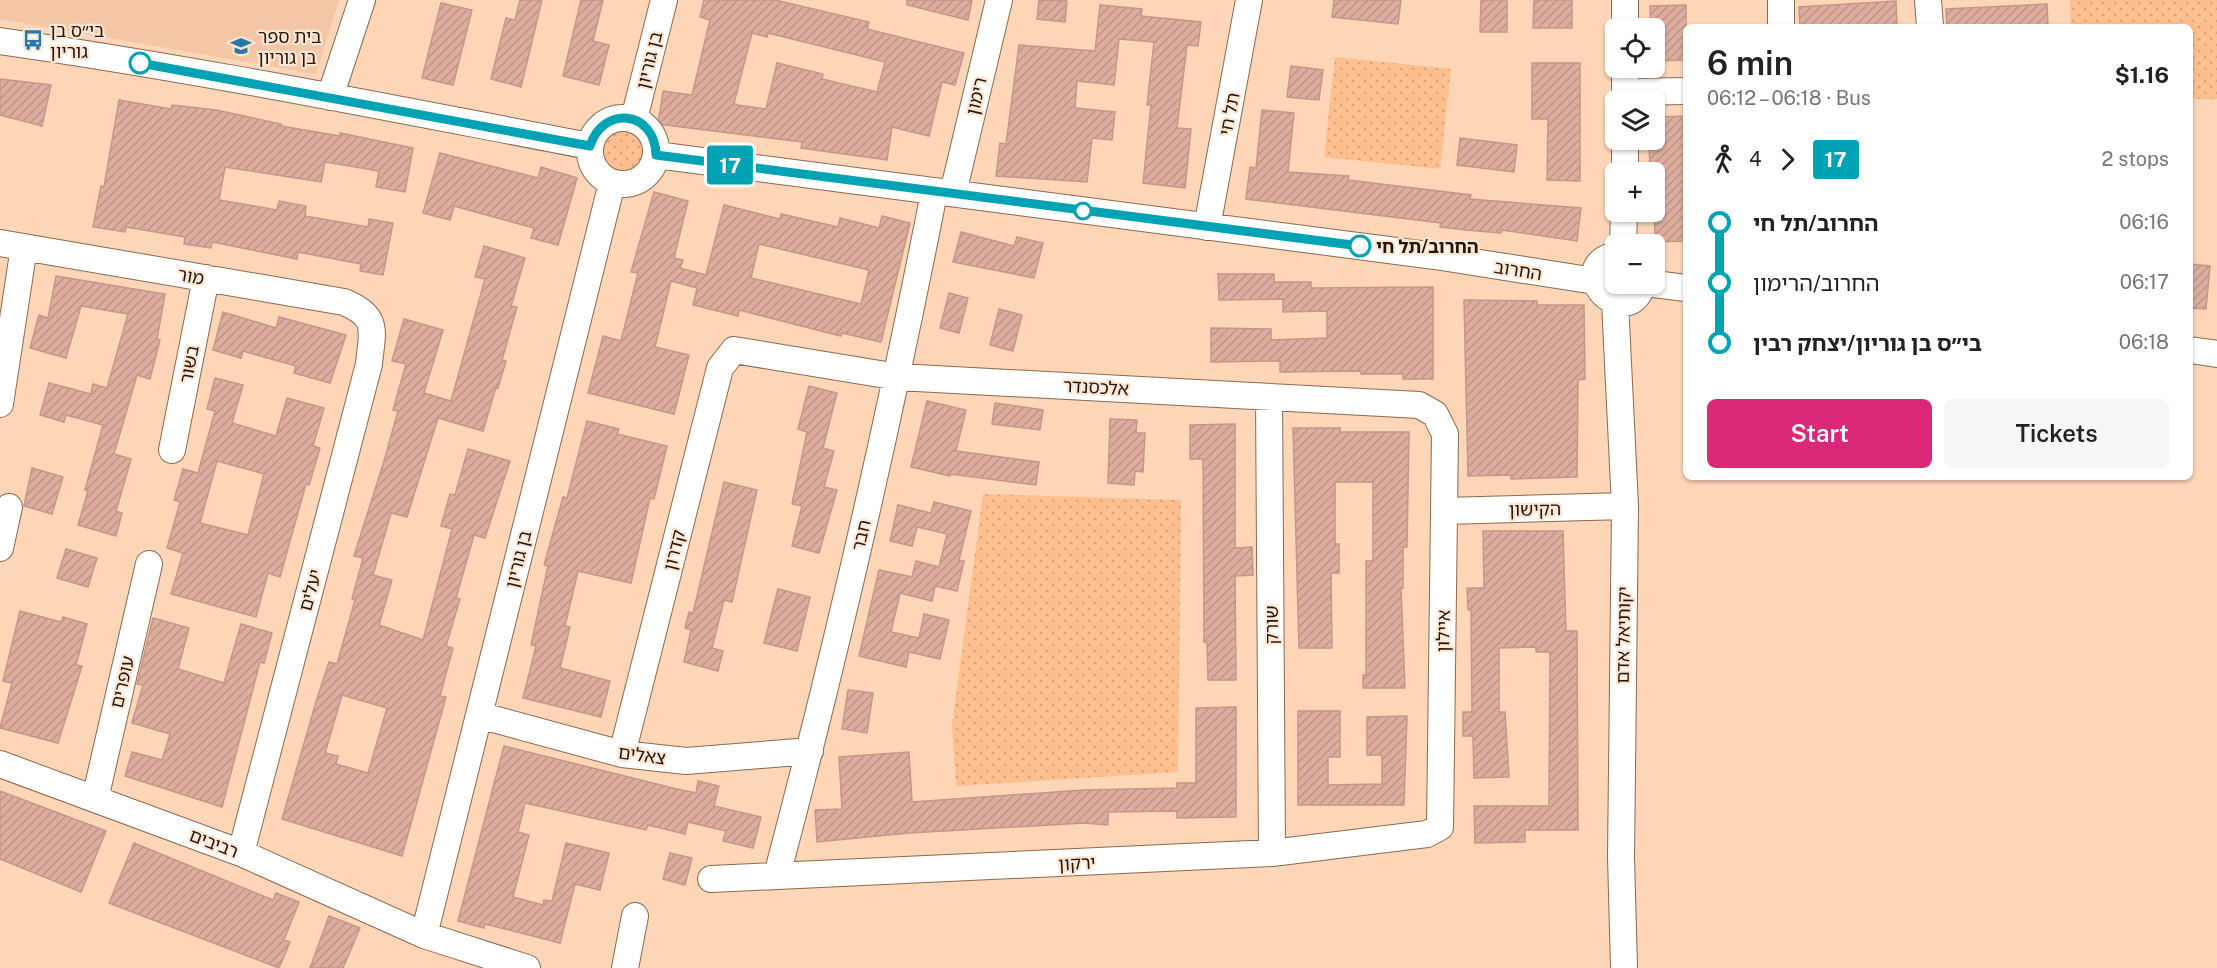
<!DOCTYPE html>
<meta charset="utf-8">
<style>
:root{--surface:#fff;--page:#f6f6f6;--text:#222;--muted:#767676;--accent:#db2777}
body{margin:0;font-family:"Public Sans","Noto Sans Hebrew",sans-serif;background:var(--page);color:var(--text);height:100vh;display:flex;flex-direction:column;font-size:22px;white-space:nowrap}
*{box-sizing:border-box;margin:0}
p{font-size:20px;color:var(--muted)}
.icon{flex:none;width:33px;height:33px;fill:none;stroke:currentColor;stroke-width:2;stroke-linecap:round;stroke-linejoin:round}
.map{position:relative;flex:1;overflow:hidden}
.drawer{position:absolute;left:1683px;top:24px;width:510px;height:456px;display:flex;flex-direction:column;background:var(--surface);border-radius:9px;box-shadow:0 2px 4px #0004}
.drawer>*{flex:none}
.badge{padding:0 12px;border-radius:4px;font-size:21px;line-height:39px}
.buttons{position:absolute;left:1605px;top:18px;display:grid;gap:12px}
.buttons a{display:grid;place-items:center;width:60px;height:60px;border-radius:9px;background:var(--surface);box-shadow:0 2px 4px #0004;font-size:30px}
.map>.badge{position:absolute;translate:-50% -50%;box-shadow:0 0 0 3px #fff}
.legs{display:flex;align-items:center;gap:9px;height:66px;padding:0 24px;font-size:20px}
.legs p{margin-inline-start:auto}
.head{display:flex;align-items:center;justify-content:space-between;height:102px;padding:0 24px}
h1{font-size:33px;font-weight:600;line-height:45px}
.cta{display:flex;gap:12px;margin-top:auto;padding:12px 24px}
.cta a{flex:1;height:69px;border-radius:9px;background:var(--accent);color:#fff;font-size:24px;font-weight:600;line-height:69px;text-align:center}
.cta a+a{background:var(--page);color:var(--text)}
ul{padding:0 24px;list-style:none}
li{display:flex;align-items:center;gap:21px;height:60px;font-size:22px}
li i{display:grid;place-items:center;width:9px;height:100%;margin:0 8px;background:currentColor}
li i::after{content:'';width:15px;height:15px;margin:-8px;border:4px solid;border-radius:50%;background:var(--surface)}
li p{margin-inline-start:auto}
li:first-child i{background:linear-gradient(#0000 50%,currentColor 0)}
li:last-child i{background:linear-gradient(currentColor 50%,#0000 0)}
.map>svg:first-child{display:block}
.built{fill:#f4c6a5}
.green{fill:url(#green-dots)}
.building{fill:url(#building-hatch);stroke:#c59788;stroke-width:1.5;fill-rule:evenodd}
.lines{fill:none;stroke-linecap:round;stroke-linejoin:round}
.minor-casing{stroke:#8c694e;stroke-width:28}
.minor{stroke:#fff;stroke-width:26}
.line-1-casing{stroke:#fff;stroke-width:14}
.line-1{stroke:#00a3b4;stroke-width:9}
.stop-1-dot{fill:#fff;stroke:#00a3b4;stroke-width:3}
.labels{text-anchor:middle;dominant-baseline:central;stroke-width:4.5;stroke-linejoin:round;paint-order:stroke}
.poi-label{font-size:18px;fill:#23160b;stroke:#fee6d4;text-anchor:start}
.street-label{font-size:18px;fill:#23160b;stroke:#fee6d4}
.stop-label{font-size:18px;font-weight:bold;fill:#23160b;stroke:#fee6d4;text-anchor:start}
</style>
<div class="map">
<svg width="2217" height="968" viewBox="0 0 2217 968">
<defs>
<pattern id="green-dots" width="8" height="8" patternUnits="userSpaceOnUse" patternTransform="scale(1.5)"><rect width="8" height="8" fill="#febf8f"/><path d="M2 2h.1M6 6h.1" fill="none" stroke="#d9a37a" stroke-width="1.8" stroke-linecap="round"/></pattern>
<pattern id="building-hatch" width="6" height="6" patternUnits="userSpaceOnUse" patternTransform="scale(1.5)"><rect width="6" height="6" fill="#ddae9f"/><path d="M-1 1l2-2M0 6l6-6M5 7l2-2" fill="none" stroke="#bd9588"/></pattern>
</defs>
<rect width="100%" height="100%" fill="#fdd5b7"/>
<path class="built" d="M0,0H339L316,74L0,19Z"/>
<path class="green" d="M2070,0H2217V99H2190V27H2071Z
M1335,57L1451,69L1440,169L1324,157Z
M597 152a25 25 0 1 1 50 0a25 25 0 1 1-50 0Z
M983,494L1181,500L1178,772L956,786L952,725Z"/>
<path class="building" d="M520,0H542L521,87L491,79L506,18L515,20Z
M581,0H603L593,41L609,45L599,85L563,76Z
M704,0H775L869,22L867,29L964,53L955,85L942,82L929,136L892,127L887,160L801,148L802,142L658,124L663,91L692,95L710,20L700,17ZM752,33L767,37L768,33L885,62L877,92L822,79L823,74L777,63L766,109L737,105L734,103Z
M907,0H972L968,20L907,5Z
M1039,0L1067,1L1065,22L1037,19Z
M1334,0H1401L1398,24L1332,17Z
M1481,0H1507V32H1480Z
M1534,0H1572V28H1533Z
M1896,1L1897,27H1800L1799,7Z
M441,3L472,10L453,85L422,78Z
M2047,4L2048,27H1947L1946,9Z
M1100,5L1142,9L1141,16L1201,22L1198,46L1187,45L1177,128L1191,129L1185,188L1143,183L1151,105H1147L1154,42L1119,39L1114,85L1077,81L1075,108L1115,112L1112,140L1092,138L1087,182L996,176L1000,143L1006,144L1019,45L1095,51Z
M1686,5V60L1654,61V28H1651L1650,6Z
M1532,63H1580V181L1547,180L1548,119H1532Z
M1291,66L1323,70L1319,100L1287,97Z
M0,79L51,85L42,126L0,115Z
M119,100L171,109L172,105L216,110L281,124V126L340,136V133L413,148L405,192L376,187L379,171L325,162L321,182L225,167L219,200L277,210L279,201L306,206L305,216L368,227L369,219L393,223L383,275L360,271L361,264L298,252L297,259L212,242L211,248L184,244L185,237L126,227L125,232L93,227L101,186L104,187Z
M1262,110L1294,113L1288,172L1349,176L1348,180L1471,195L1470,199L1581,208L1577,241L1502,230L1501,233L1466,230L1440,227L1441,223L1246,199L1250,167L1256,168Z
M1686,116V241L1655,242L1654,172H1650L1649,140H1654V117Z
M1460,138L1517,145L1514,172L1457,165Z
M440,153L538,178L541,167L577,178L558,245L531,238L534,228L454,206L450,220L423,213Z
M654,192L688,201L674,258L683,260L680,268L706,275L724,205L780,219L781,214L838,227L840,218L879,228L882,216L910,223L881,342L842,333L841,336L739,310L738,316L693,305L697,288L671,281L655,347L689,355L674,414L588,393L603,336L621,341L638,273L631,272ZM759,244L869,270L861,304L751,278Z
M961,232L1014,246L1017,237L1043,243L1034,278L953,262Z
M484,246L525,258L511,306L517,307L502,360L506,361L498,388L496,387L483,431L438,418L407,517L391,513L373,575L392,580L379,625L423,640L452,529L441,526L450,494L455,495L468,449L510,461L485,538L474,535L456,598L460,599L446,646L453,648L440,696L446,697L402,856L282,819L316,702L329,662L337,664L355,600L352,599L363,558L354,556L384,461L398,411L393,410L406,364L392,361L404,319L443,330L424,393L451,401L485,279L475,277ZM342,695L387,708L368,773L336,764L338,756L325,753Z
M2190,264L2210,266L2206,309L2190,308Z
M1218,274H1274V282H1311V288L1433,287V379H1403V374H1361V371L1280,372V361L1211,362V328L1271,329V340L1327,338V311L1283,312V299L1219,300Z
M56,276L165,294L157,339L160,340L150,379L137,375L114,454L131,459L116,511L122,513L116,536L78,525L88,491L85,490L103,425L66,415L64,422L40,415L49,383L91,394L93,384L107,388L128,314L81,306L66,358L30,348L39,315L48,318Z
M949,293L968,298L959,333L940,328Z
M1464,300L1537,301V305H1584L1585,379L1578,380L1577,477L1511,479V475L1468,476Z
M999,309L1022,315L1013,351L990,345Z
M223,312L276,328L279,317L346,335L330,383L294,373L296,366L243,351L241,358L213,350Z
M215,378L243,385L232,423L276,436L287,398L324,408L313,446L320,448L309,485L306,484L280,577L268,573L256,617L171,594L183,553L167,548L180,502L174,500L183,469L198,473L215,411L207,409ZM217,461L264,474L248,535L200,523Z
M809,386L837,393L823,448L834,451L824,487L837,490L819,553L792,546L802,506L792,504L807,432L798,429Z
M927,401L966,410L956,451L1039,462L1036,485L950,474V476L911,467Z
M995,403L1043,410L1040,430L992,424Z
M1110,419L1137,420L1136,433H1145L1143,472L1135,471L1134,485L1108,483Z
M587,421L619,429L617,434L667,446L654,499L650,498L631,583L578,571L565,626L570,627L560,668L610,681L601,717L523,698L536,646L531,645L548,566L544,565L563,497L567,498Z
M1235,424V548L1252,547L1253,575L1235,576L1236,680H1208L1207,642H1204L1203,459H1190V425Z
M1293,428H1340V432H1409L1407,547H1403V588H1401L1405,688H1363V675H1366V561H1373V482H1335V544H1339V573H1331L1332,648H1299Z
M32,468L63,477L52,514L24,506Z
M724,482L757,490L732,602L724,600L712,648L723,651L718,671L684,662L691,630L685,628L689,612L693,613Z
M934,502L971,511L959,560L964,561L957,591L935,586L932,601L900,593L891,632L919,638L924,614L949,620L940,659L909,652L906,667L859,656L879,570L912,577L916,561L939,567L947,534L917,527L912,546L890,541L898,505L931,513Z
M1483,531H1563L1566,631H1577L1578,830H1525V842L1475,843L1474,806H1549L1550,652H1536V647L1499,648V712H1505L1509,777L1474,778L1473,736H1463V712H1472L1471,610H1468L1467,588H1484Z
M66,549L97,558L88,587L57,578Z
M778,589L810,597L797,651L764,643Z
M20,611L61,622L63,617L87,624L76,665L82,666L58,743L0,728L12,683L3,681Z
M153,618L189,628L178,669L224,683L241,624L272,633L264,663L260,662L222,807L125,776L132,752L162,760L170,734L132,723L143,685L137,684Z
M848,690L873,693L867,733L842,729Z
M1236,707V817L1177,818V811L1108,812V825L1084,823L909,833L817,842L815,810L842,809L839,757L909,752L912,802L1084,790L1177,788V783H1196V708Z
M1298,711H1340V757H1328V785L1382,784V755H1367V717L1407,716L1404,805H1298Z
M504,746L677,789L696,793L698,781L719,786L714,806L761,817L753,848L723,841L726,831L688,822L685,834L648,825L646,830L525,803L518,832L529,835L513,897L543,905L544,900L552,901L566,843L609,853L600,890L575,884L560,943L485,924L484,928L458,921Z
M0,791L106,831L81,892L0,859Z
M134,843L273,900L276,893L299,902L284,940L290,942L279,968L109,903Z
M670,853L692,858L685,885L663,879Z
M329,916L360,928L343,968H310Z"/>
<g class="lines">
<g class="minor-casing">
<path id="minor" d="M1781,0V27
M1928,0L1930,27
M1625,28V0
M0,41C198,69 394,109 590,146
M1625,92L1686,91
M330,97L362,0
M1625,100V68
M590 151a33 33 0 1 1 66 0a33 33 0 1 1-66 0Z
M634,119L664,0
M656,155L1435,256L1595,281
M1625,172V140
M953,193L999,0
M1207,227L1249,0
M0,243L344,302C380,317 372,331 369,364L241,853
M1623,244L1624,212
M1616,255C1562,267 1627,336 1643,284
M1654,284L1686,288
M1615,302L1625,506L1621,857L1624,968
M2190,350L2217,354
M1269,397L1272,853
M0,404L24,247
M172,450L206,278
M1445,511L1625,506
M0,548L9,507
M479,715L622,754L686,761L810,751
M622,754L720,368L734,350L898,377L1419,405L1435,414L1445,434L1440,827L1427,834L1272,853L711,879
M0,764L241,853L424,935L527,968
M95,799L149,564
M777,875C837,649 889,422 934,193
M424,935L612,183
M625,968L635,916"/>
</g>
<use href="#minor" class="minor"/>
</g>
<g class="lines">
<g class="line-1-casing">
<path id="line-1" d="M140,63L590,146C603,105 655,110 656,155L1360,246"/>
</g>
<use href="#line-1" class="line-1"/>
</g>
<defs>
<g id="bus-bare" transform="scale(1.62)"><path d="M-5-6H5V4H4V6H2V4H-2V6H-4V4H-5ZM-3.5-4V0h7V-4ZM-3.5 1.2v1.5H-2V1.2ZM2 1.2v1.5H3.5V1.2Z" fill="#257aaa" stroke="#fee6d4" stroke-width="2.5" paint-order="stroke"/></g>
<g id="school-bare" transform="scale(1.62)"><path d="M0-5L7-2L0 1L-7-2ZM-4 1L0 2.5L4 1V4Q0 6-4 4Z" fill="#257aaa" stroke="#fee6d4" stroke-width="2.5" paint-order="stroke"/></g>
</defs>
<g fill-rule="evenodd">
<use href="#bus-bare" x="33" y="40"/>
<use href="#school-bare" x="241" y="46"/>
</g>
<g class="stop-1-dot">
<circle cx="140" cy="63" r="10"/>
<circle cx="1083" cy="211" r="8"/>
<circle cx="1360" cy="246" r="10"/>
</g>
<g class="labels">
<g class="poi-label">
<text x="50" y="30">בי״ס בן<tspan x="50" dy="21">גוריון</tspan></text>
<text x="258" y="36">בית ספר<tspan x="258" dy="21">בן גוריון</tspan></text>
</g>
<g class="street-label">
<text transform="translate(649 60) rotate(-76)">בן גוריון</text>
<text transform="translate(976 96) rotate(-77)">רימון</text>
<text transform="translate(1229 114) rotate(-79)">תל חי</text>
<text transform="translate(1518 270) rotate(9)">החרוב</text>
<text transform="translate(191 276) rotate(10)">מור</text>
<text transform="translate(189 364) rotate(-79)">בשור</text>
<text transform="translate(1096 387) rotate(3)">אלכסנדר</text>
<text transform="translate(1535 509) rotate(-1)">הקישון</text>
<text transform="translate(861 535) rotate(-77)">חבר</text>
<text transform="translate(674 550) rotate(-76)">קדרון</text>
<text transform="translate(518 559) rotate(-76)">בן גוריון</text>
<text transform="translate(310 590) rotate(-75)">יעלים</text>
<text transform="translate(1271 625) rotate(-90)">שורק</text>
<text transform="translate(1443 631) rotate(-89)">איילון</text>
<text transform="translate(1623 635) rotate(-89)">יקותיאל אדם</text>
<text transform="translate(122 682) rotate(-77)">עופרים</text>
<text transform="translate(642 755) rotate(8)">צאלים</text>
<text transform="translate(214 843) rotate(21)">רביבים</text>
<text transform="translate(1077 863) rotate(-3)">ירקון</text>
</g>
<g class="stop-label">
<text x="1376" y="246">החרוב/תל חי</text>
</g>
</g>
</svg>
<div class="buttons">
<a><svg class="icon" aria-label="locate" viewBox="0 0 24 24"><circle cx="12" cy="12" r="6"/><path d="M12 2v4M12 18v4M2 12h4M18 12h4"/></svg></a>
<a><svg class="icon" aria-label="layers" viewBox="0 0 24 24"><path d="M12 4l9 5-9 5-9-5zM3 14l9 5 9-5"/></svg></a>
<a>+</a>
<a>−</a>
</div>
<b class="badge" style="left:730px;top:165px;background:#00a3b4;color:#fff">17</b>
<section class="drawer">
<div class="head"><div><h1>6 min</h1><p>06:12 – 06:18 · Bus</p></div><b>$1.16</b></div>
<div class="legs"><svg class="icon" aria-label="walk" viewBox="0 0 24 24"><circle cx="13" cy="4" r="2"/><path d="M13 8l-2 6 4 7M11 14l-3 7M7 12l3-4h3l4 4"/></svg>4<svg class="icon" aria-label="forward" viewBox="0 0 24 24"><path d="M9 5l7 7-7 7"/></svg><b class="badge" style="background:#00a3b4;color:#fff">17</b><p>2 stops</p></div>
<ul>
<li><i style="color:#00a3b4"></i><b>החרוב/תל חי</b><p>06:16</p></li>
<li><i style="color:#00a3b4"></i><span>החרוב/הרימון</span><p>06:17</p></li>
<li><i style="color:#00a3b4"></i><b>בי״ס בן גוריון/יצחק רבין</b><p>06:18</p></li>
</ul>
<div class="cta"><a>Start</a><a>Tickets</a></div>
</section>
</div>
